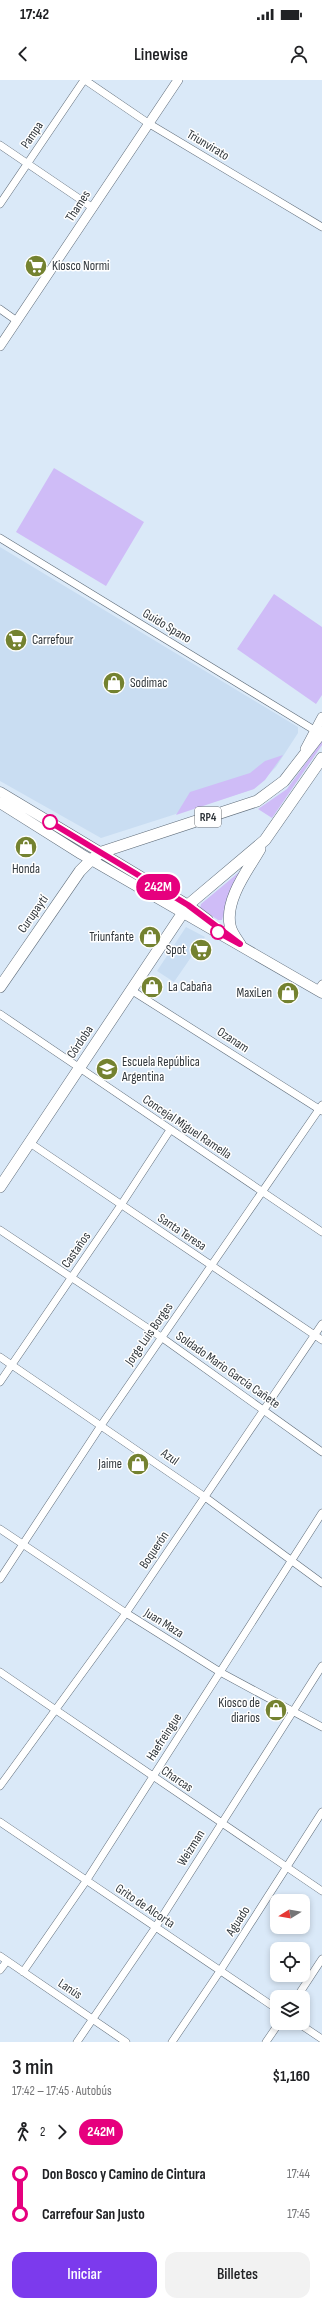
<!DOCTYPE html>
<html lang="es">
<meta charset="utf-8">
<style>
:root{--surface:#fff;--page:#f2f2f2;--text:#202124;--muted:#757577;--accent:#7c3aed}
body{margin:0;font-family:"Sofia Sans Condensed",sans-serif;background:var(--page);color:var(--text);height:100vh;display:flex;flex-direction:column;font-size:15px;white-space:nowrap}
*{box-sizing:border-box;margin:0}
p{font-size:13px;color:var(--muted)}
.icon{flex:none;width:22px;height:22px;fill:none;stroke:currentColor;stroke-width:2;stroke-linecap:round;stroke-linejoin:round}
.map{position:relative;height:1962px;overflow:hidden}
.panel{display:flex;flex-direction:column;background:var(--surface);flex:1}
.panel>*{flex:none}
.badge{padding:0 8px;border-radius:13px;font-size:14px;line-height:26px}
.needle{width:26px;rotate:259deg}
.buttons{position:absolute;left:270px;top:1814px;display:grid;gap:8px}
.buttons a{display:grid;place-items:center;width:40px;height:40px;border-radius:8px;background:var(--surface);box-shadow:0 2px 6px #0003;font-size:20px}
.map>.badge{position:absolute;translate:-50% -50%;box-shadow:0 0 0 2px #fff}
.legs{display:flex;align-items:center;gap:6px;height:44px;padding:0 12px;font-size:13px}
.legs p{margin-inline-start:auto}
.summary{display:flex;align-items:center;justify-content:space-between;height:68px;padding:0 12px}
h1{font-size:22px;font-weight:600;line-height:30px}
.action{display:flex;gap:8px;margin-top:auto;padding:8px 12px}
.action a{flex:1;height:46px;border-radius:12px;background:var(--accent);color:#fff;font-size:16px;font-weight:600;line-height:46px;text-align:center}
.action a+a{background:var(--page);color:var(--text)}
ul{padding:0 12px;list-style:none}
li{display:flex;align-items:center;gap:14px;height:40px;font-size:15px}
li i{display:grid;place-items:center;width:6px;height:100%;margin:0 5px;background:currentColor}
li i::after{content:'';width:10px;height:10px;margin:-5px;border:3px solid;border-radius:50%;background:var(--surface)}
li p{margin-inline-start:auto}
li:first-child i{background:linear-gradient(#0000 50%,currentColor 0)}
li:last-child i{background:linear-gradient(currentColor 50%,#0000 0)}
.status{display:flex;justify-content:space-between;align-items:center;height:28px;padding:0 20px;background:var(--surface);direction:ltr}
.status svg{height:11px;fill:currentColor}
header{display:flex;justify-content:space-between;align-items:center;height:52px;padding:0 12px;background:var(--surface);font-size:18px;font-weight:600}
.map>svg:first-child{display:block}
.built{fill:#c9ddf2}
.green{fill:#cfbcf7}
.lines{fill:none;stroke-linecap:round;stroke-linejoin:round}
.minor-casing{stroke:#616e7b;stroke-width:8}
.tertiary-casing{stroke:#616e7b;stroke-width:10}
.secondary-casing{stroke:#616e7b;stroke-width:11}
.primary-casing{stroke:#616e7b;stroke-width:12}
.minor{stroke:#fff;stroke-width:7}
.tertiary{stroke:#fff;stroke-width:9}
.secondary{stroke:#fff;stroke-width:10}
.primary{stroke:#fff;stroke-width:11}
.line-1-casing{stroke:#fff;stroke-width:9}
.line-1{stroke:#e6007e;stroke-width:6}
.stop-1-dot{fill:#fff;stroke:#e6007e;stroke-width:2}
.labels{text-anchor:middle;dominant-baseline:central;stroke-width:3;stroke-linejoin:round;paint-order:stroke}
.shield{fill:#fff;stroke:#6e7276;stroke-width:1}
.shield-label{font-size:12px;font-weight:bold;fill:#30363b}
.street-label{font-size:13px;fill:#30363b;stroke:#fff}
.poi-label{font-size:13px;fill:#30363b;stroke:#fff;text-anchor:start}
</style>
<div class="status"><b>17:42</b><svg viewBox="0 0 49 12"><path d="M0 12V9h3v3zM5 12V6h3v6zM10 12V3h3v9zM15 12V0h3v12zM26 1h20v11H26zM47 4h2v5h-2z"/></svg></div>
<header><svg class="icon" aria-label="back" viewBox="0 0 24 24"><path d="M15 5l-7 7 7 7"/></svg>Linewise<svg class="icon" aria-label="person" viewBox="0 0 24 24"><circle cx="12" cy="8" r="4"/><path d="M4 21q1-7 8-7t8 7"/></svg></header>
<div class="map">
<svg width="322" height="1962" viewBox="0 0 322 1962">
<rect width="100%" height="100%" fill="#dae9f8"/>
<path class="built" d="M0,467L298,647V653L276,687L254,709L101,758L0,701Z
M186,847L205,857L174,902L157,891Z"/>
<path class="green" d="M54,388L144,442L106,506L16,452Z
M274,514L322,547V615L316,624L237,569Z
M322,661V665L272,738L258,729L287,709Z
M283,675L265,700L254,709L176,735L190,712L250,693L265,681Z
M244,788L229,815L222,840H218L200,828L201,824Z"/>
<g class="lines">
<g class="minor-casing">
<path id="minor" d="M85,0L148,43L322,147
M0,65L93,128
M0,124L84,0
M0,229L17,241
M0,458L319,653
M131,910L322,1031
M317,911L322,904
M0,934L322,1152
M30,1063L322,1260
M0,1150L161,1257L322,1372
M0,1277L205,1417L322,1503
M0,1302L121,1125L170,1050
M0,1449L126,1533L220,1592L322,1647
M0,1499L102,1344L322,1025
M0,1592L322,1811
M0,1706L126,1533L322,1244
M0,1742L277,1929
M0,1876L126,1962
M0,1890L7,1881
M23,1892L86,1801L322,1433
M297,1917L322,1879
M298,1943L322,1959
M77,1962L155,1848L322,1586
M172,1962L220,1891L322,1732
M266,1962L279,1943"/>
</g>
<g class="tertiary-casing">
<path id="tertiary" d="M0,266L178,0
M305,669L322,637"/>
</g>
<g class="secondary-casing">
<path id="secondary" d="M0,712L188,825L208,840
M0,723L81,774L322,913"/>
</g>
<g class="primary-casing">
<path id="primary" d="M240,864C236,858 231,852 230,845C225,819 248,790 260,769
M0,907L80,791L92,779L102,772L257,721L284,701L322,652
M0,1107L188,825L265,760L322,678"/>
</g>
<use href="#minor" class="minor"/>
<use href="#tertiary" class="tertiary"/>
<use href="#secondary" class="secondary"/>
<use href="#primary" class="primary"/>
</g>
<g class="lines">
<g class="line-1-casing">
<path id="line-1" d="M50,742L188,825L240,864L218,852"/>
</g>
<use href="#line-1" class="line-1"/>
</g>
<defs>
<g id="supermarket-disc" transform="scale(1.15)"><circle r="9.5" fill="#748230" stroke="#fff"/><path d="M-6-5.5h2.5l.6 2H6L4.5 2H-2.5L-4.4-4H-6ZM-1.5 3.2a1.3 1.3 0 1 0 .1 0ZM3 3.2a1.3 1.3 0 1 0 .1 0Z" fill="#fff"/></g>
<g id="shop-disc" transform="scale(1.15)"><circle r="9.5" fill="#748230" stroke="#fff"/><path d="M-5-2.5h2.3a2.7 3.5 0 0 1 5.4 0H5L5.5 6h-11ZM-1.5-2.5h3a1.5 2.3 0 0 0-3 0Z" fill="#fff"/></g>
<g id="school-disc" transform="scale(1.15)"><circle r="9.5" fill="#748230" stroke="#fff"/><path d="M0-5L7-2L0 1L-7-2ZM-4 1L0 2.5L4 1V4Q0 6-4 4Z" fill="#fff"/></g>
</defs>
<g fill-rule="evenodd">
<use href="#supermarket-disc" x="36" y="186"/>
<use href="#supermarket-disc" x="16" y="560"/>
<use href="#shop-disc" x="114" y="603"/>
<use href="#shop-disc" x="26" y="767"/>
<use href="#shop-disc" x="150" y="857"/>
<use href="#supermarket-disc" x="201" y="870"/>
<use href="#shop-disc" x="152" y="907"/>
<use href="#shop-disc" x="288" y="913"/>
<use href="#school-disc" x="107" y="989"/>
<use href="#shop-disc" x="138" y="1384"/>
<use href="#shop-disc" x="276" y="1630"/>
</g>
<g class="stop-1-dot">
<circle cx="50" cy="742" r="7"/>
<circle cx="218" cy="852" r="7"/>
</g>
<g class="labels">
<rect class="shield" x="195" y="727" width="26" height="20" rx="3"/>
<g class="shield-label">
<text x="208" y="737">RP4</text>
</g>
<g class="street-label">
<text transform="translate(32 55) rotate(-56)">Pampa</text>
<text transform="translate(208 65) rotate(31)">Triunvirato</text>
<text transform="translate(78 126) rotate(-57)">Thames</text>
<text transform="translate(167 546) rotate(31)">Guido Spano</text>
<text transform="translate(33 834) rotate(-55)">Curupaytí</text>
<text transform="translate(233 960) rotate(33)">Ozanam</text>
<text transform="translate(80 962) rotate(-56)">Córdoba</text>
<text transform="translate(187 1047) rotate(34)">Concejal Miguel Ramella</text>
<text transform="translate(182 1152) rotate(34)">Santa Teresa</text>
<text transform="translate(76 1170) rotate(-55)">Castaños</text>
<text transform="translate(149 1254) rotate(-55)">Jorge Luis Borges</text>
<text transform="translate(228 1290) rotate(35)">Soldado Mario García Cañete</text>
<text transform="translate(170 1377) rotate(35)">Azul</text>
<text transform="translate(154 1470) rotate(-56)">Boquerón</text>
<text transform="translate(164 1543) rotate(32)">Juan Maza</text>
<text transform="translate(164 1657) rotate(-57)">Haefreingue</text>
<text transform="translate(177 1699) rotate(34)">Charcas</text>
<text transform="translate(191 1768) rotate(-58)">Weizman</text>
<text transform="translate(145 1826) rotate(34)">Grito de Alcorta</text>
<text transform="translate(238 1841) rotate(-57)">Aguado</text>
<text transform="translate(70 1909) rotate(34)">Lanús</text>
</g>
<g class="poi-label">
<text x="52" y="186">Kiosco Normi</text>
<text x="32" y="560">Carrefour</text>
<text x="130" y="603">Sodimac</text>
<text x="26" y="789" text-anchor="middle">Honda</text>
<text x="134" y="857" text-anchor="end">Triunfante</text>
<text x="186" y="870" text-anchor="end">Spot</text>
<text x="168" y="907">La Cabaña</text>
<text x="272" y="913" text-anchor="end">MaxiLen</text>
<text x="122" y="982">Escuela República<tspan x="122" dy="15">Argentina</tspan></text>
<text x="122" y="1384" text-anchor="end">Jaime</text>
<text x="260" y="1623" text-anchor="end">Kiosco de<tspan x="260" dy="15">diarios</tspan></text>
</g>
</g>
</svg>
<div class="buttons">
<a><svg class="needle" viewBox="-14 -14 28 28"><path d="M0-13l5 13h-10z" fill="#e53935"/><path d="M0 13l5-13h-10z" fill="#757577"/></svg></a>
<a><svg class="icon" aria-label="locate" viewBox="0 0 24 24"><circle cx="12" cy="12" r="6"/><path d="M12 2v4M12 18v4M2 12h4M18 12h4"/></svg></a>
<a><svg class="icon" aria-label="layers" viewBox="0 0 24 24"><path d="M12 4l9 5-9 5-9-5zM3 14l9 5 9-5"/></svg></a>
</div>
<b class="badge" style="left:158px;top:807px;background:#e6007e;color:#fff">242M</b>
</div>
<section class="panel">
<div class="summary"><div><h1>3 min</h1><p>17:42 – 17:45 · Autobús</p></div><b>$1,160</b></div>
<div class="legs"><svg class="icon" aria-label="walk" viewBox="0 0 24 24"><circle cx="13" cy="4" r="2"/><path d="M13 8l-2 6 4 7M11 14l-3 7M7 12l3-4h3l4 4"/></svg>2<svg class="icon" aria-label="forward" viewBox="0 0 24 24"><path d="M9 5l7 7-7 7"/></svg><b class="badge" style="background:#e6007e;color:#fff">242M</b></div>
<ul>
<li><i style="color:#e6007e"></i><b>Don Bosco y Camino de Cintura</b><p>17:44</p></li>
<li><i style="color:#e6007e"></i><b>Carrefour San Justo</b><p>17:45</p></li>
</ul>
<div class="action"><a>Iniciar</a><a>Billetes</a></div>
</section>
